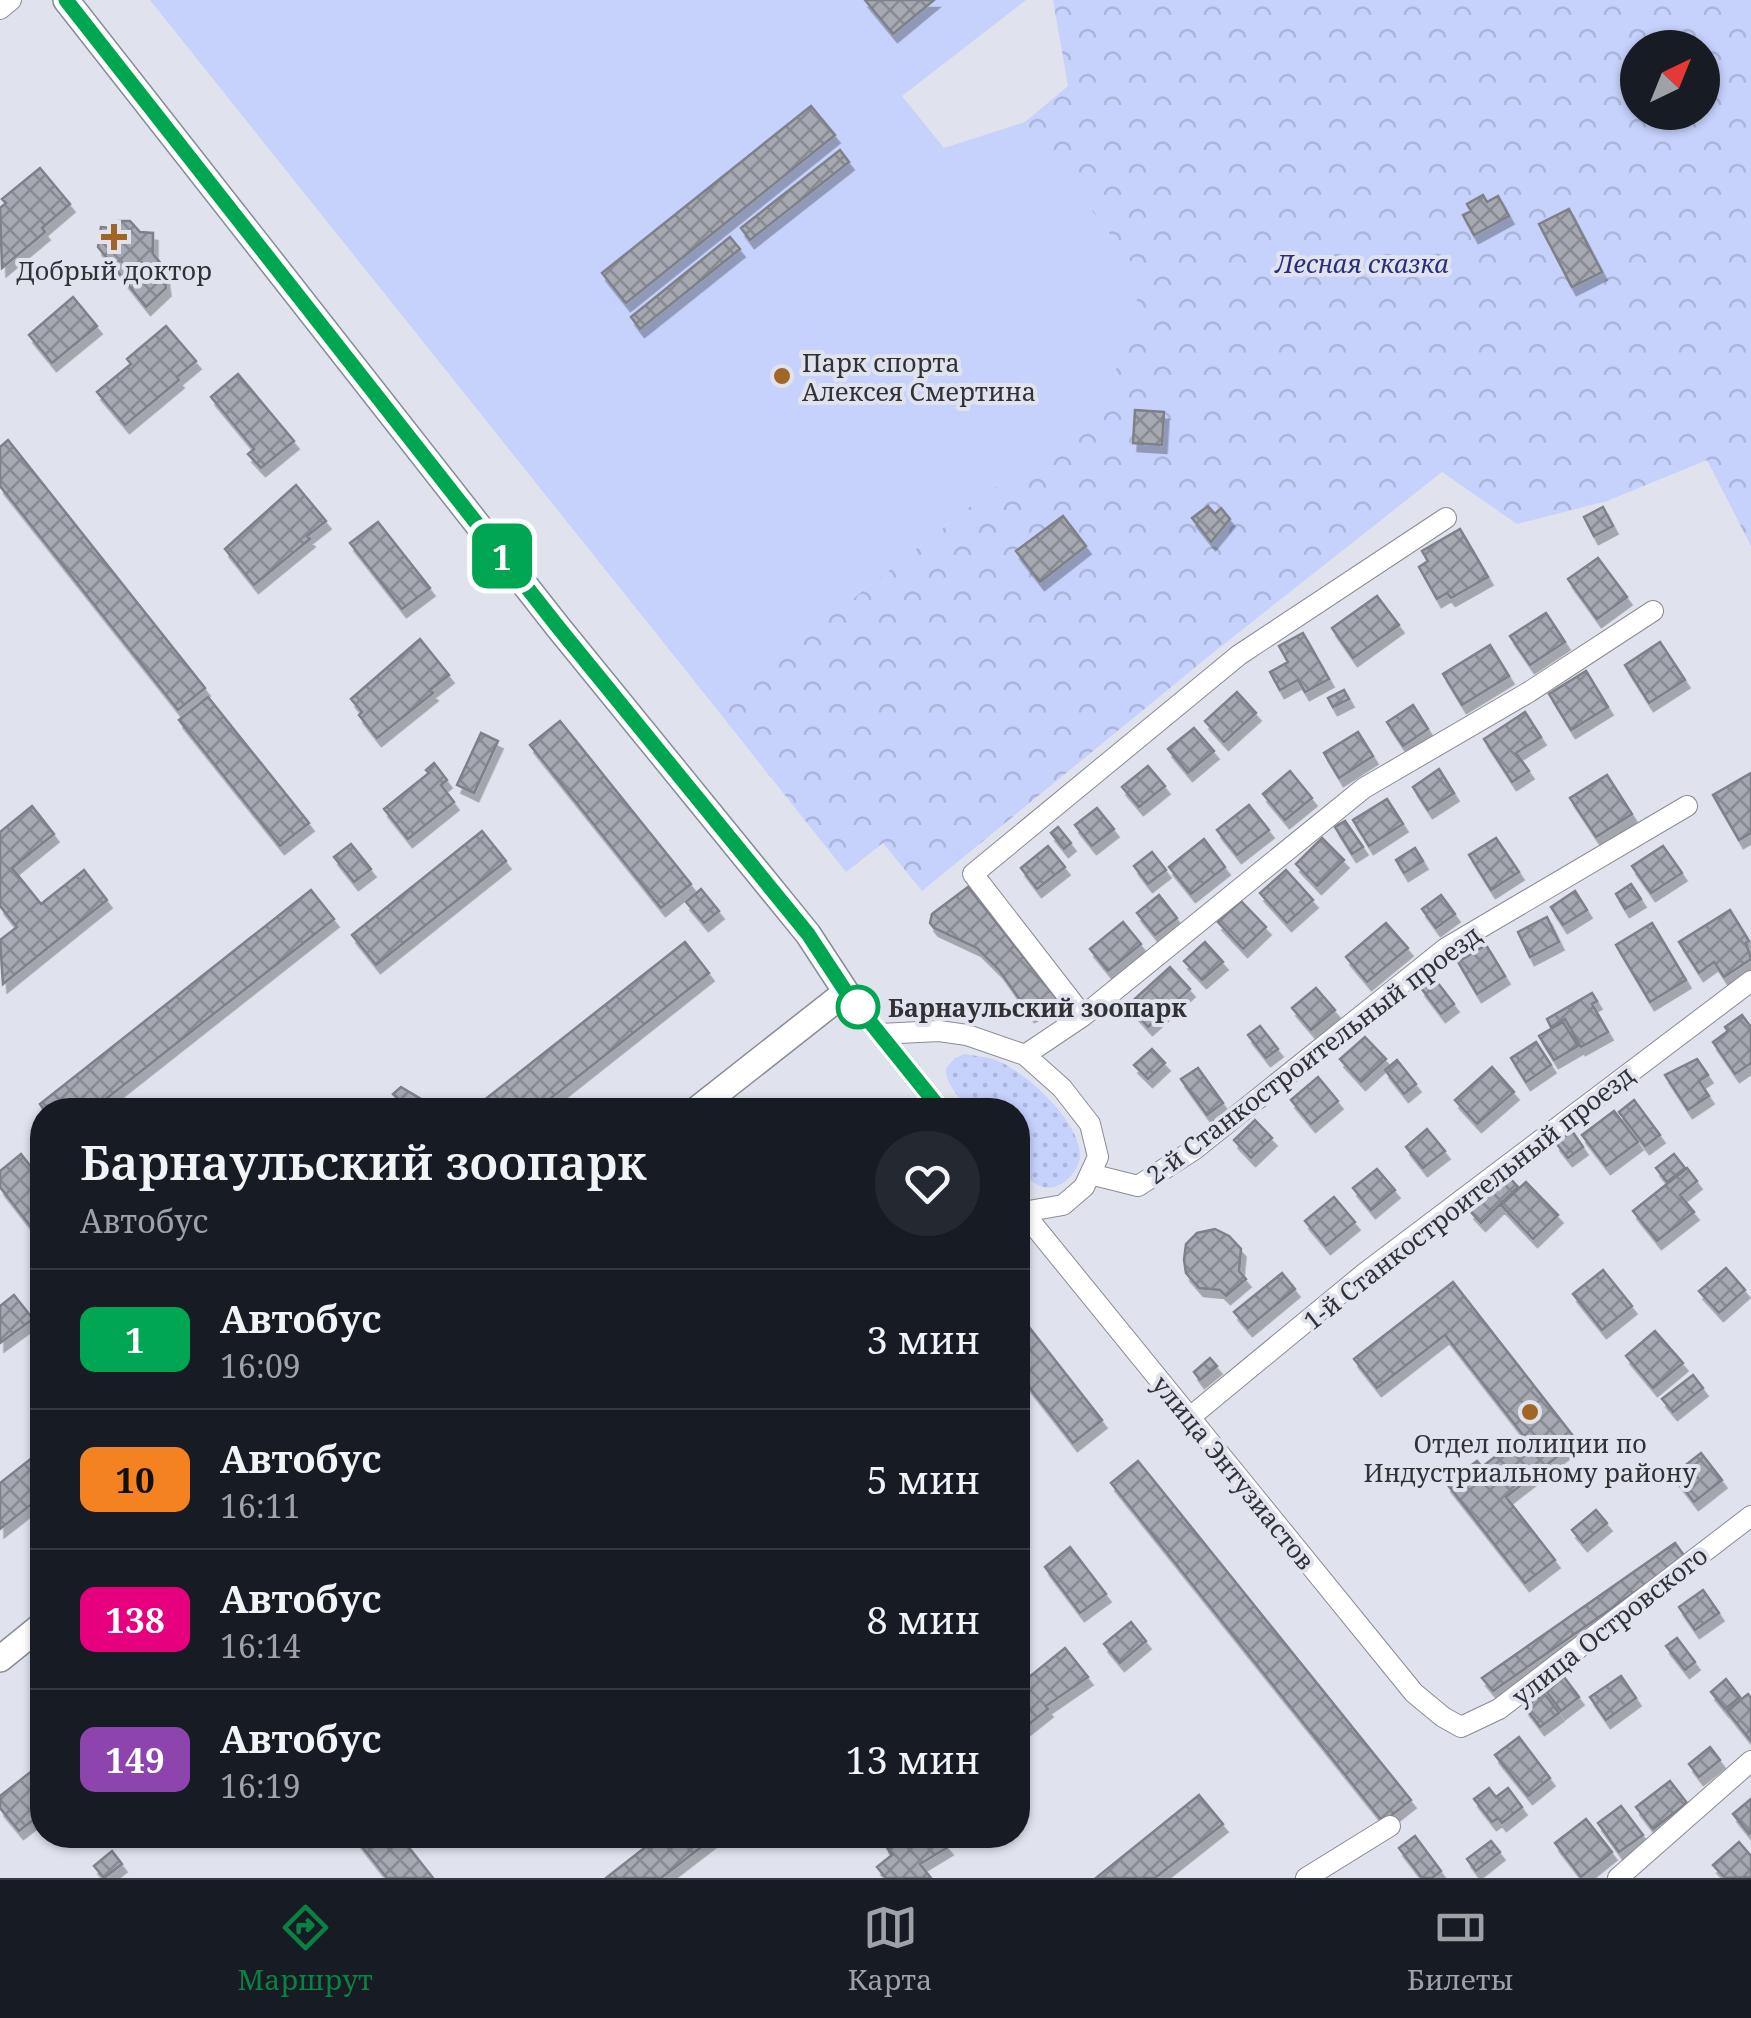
<!DOCTYPE html>
<html lang="ru">
<meta charset="utf-8">
<style>
:root{--surface:#171b24;--page:#242831;--text:#f1f3f6;--muted:#9ea1a6;--line:#363941;--accent:#0b8043}
body{margin:0;font-family:"Noto Serif",serif;background:var(--page);color:var(--text);height:100vh;display:flex;flex-direction:column;font-size:38px;white-space:nowrap}
*{box-sizing:border-box;margin:0}
p{font-size:32px;color:var(--muted)}
.icon{flex:none;width:55px;height:55px;fill:none;stroke:currentColor;stroke-width:2;stroke-linecap:round;stroke-linejoin:round}
.map{position:relative;flex:1;overflow:hidden}
.side{position:absolute;left:30px;top:1098px;width:1000px;height:750px;display:flex;flex-direction:column;background:var(--surface);border-radius:40px;box-shadow:0 2px 8px #0004}
.side>*{flex:none}
.badge{padding:0 20px;border-radius:15px;font-size:35px;line-height:65px}
.needle{width:65px;rotate:43deg}
.tools{position:absolute;left:1620px;top:30px;display:grid;gap:20px}
.tools a{display:grid;place-items:center;width:100px;height:100px;border-radius:50%;background:var(--surface);box-shadow:0 2px 8px #0004;font-size:50px}
.map>.badge{position:absolute;translate:-50% -50%;box-shadow:0 0 0 5px #fff}
.round{display:grid;place-items:center;flex:none;width:105px;height:105px;border-radius:52px;background:var(--page)}
.summary{display:flex;align-items:center;justify-content:space-between;height:170px;padding:0 50px}
h1{font-size:48px;font-weight:600;line-height:75px}
ul{padding:0;list-style:none}
li{display:flex;align-items:center;gap:30px;height:140px;padding:0 50px;border-top:2px solid var(--line)}
li div{flex:1}
li b{display:block;font-size:38px}
li em{font-style:normal}
li .badge{min-width:110px;font-weight:700;text-align:center}
.menu{display:flex;justify-content:space-around;align-items:center;height:140px;border-top:2px solid var(--line);background:var(--surface);font-size:28px;color:var(--muted)}
.menu a{display:grid;justify-items:center;gap:5px}
.menu .current{color:var(--accent)}
.map>svg:first-child{display:block}
.grass{fill:url(#grass-dots)}
.park{fill:url(#park-crowns);fill-rule:evenodd}
.pitch{fill:#c6d1fc}
.building{fill:url(#building-cross-hatch);stroke:#7e808a;stroke-width:2.5;filter:url(#shadow)}
.lines{fill:none;stroke-linecap:round;stroke-linejoin:round}
.minor-casing{stroke:#898b95;stroke-width:22}
.tertiary-casing{stroke:#898b95;stroke-width:28}
.minor{stroke:#fff;stroke-width:20}
.tertiary{stroke:#fff;stroke-width:25}
.line-casing{stroke:#fff;stroke-width:22}
.line{stroke:#00a651;stroke-width:15}
.poi-dot{fill:#a16627;stroke:#e0e3ed;stroke-width:4}
.stop-dot{fill:#fff;stroke:#00a651;stroke-width:5}
.labels{text-anchor:middle;dominant-baseline:central;stroke-width:8;stroke-linejoin:round;paint-order:stroke}
.park-label{font-size:25px;font-style:italic;fill:#282f79;stroke:#e0e3ed}
.poi-label{font-size:25px;fill:#313236;stroke:#e0e3ed}
.stop-label{font-size:25px;font-weight:bold;fill:#313236;stroke:#e0e3ed;text-anchor:start}
.street-label{font-size:25px;fill:#313236;stroke:#e0e3ed}
</style>
<div class="map">
<svg width="1751" height="1878" viewBox="0 0 1751 1878">
<defs>
<pattern id="grass-dots" width="8" height="8" patternUnits="userSpaceOnUse" patternTransform="scale(2.5)"><rect width="8" height="8" fill="#c6d1fc"/><path d="M2 2h.1M6 6h.1" fill="none" stroke="#abb4d9" stroke-width="1.8" stroke-linecap="round"/></pattern>
<pattern id="park-crowns" width="20" height="18" patternUnits="userSpaceOnUse" patternTransform="scale(2.5)"><rect width="20" height="18" fill="#c6d1fc"/><path d="M2 6a3 3 0 1 1 6 0M12 15a3 3 0 1 1 6 0" fill="none" stroke="#abb4d9"/></pattern>
<pattern id="building-cross-hatch" width="8" height="8" patternUnits="userSpaceOnUse" patternTransform="scale(2.5)"><rect width="8" height="8" fill="#a6a9b2"/><path d="M0 0l8 8M0 8l8-8" fill="none" stroke="#888a92"/></pattern>
<filter id="shadow"><feDropShadow dx="4.5" dy="8" stdDeviation="0" flood-color="#0004"/></filter>
</defs>
<rect width="100%" height="100%" fill="#e0e3ed"/>
<path class="grass" d="M965,1054C975,1056 987,1057 996,1060C1025,1071 1081,1122 1080,1156C1079,1172 1060,1192 1043,1187C1034,1185 1024,1175 1018,1169V1110H970C960,1098 945,1084 946,1068L955,1058Z"/>
<path class="park" d="M1053,0H1751V546L1707,460L1607,501L1517,524L1442,472L1214,652L922,891L883,843L846,872L715,707L1098,406L1142,277L1025,122L1068,86ZM1638,48H1702V112H1638Z"/>
<path class="pitch" d="M150,0H1026L902,96L944,148L1025,122L1142,277L1127,347L1098,406L715,707Z"/>
<path class="building" d="M865,0H934L893,34Z
M811,106L835,135L626,303L602,273Z
M840,150L849,162L750,240L741,228Z
M40,168L70,204L42,228L45,232L2,268L0,208L6,203L2,199Z
M1483,195L1487,202L1498,196L1509,216L1474,235L1463,215L1471,211L1467,204Z
M1569,209L1602,272L1572,287L1539,224Z
M119,221H130L140,232L153,233V254L163,266L166,288L146,307L98,247L101,227L113,228Z
M730,237L740,249L640,329L631,317Z
M73,297L97,326L52,363L29,335Z
M166,326L196,361L177,377L179,380L125,425L97,392L131,364L127,359Z
M238,374L294,441L261,468L248,454L254,449L211,397Z
M1135,410L1164,412L1162,445L1133,443Z
M8,440L205,688L178,710L0,486V447Z
M296,485L326,521L307,536L310,539L254,585L225,549Z
M1208,506L1215,514L1221,508L1230,519L1211,542L1192,518Z
M1603,507L1613,526L1594,536L1584,517Z
M1063,516L1086,546L1040,582L1016,551Z
M378,522L430,588L402,609L350,543Z
M1460,529L1488,577L1451,598L1447,593L1437,599L1419,567L1428,561L1422,551Z
M1598,558L1627,597L1597,619L1568,579Z
M1377,596L1399,625L1353,658L1332,628Z
M1546,613L1565,642L1530,665L1510,636Z
M1303,633L1329,679L1305,692L1298,680L1280,690L1270,672L1288,662L1279,646Z
M420,639L449,675L430,690L433,693L377,738L359,715L362,712L351,699Z
M1660,642L1685,680L1649,703L1625,665Z
M1490,645L1509,676L1462,705L1443,674Z
M1586,671L1608,707L1571,730L1549,694Z
M1344,690L1349,699L1333,707L1328,698Z
M1237,692L1256,713L1224,742L1205,721Z
M208,697L309,823L280,846L179,720Z
M1413,705L1428,729L1403,746L1387,722Z
M1525,712L1541,737L1516,753L1529,771L1512,782L1484,739Z
M560,721L691,884L661,908L530,745Z
M1194,728L1214,751L1188,773L1168,749Z
M1358,732L1373,756L1339,778L1324,753Z
M481,733L498,741L474,793L457,785Z
M434,763L447,780L441,785L454,802L408,839L384,809L429,773L426,770Z
M1148,766L1165,786L1139,807L1122,787Z
M1439,769L1454,793L1428,810L1413,787Z
M1290,771L1312,798L1285,820L1263,794Z
M1751,773V833L1739,840L1713,795Z
M1607,775L1632,814L1596,837L1570,798Z
M1387,799L1403,824L1369,846L1353,820Z
M1249,805L1269,830L1237,855L1217,830Z
M32,806L54,834L12,868L41,904L84,870L107,900L3,984L0,940L17,927L0,906V832Z
M1097,808L1114,829L1092,846L1075,825Z
M1345,821L1363,847L1352,854L1335,827Z
M1058,827L1071,843L1064,849L1051,833Z
M482,831L506,861L376,965L352,935Z
M1322,838L1344,860L1317,886L1296,864Z
M1496,838L1519,872L1491,890L1469,855Z
M1204,839L1225,867L1191,894L1169,867Z
M351,844L371,869L354,882L334,857Z
M1048,846L1065,867L1037,889L1021,868Z
M1663,846L1682,873L1651,893L1632,866Z
M1415,848L1423,861L1404,873L1396,860Z
M1152,852L1166,870L1148,884L1134,866Z
M1286,870L1313,900L1287,923L1260,893Z
M1631,884L1641,899L1625,909L1616,894Z
M968,887L1057,999L1030,1014L999,970L977,948L934,928L930,923L932,914Z
M701,889L719,911L704,923L686,902Z
M311,890L334,919L92,1110H44L40,1104Z
M1575,891L1587,910L1563,925L1551,907Z
M1159,895L1177,918L1155,935L1137,913Z
M1441,895L1455,914L1436,928L1422,909Z
M1241,901L1266,927L1243,949L1218,922Z
M1730,910L1749,941L1746,943L1751,959L1724,977L1714,962L1699,973L1679,942Z
M1547,917L1559,942L1530,957L1518,932Z
M1123,922L1141,944L1108,971L1090,949Z
M1386,923L1408,948L1367,982L1346,957Z
M1652,923L1686,980L1650,1002L1616,945Z
M685,942L709,973L536,1110H482L478,1105Z
M1205,942L1223,962L1202,980L1184,961Z
M1486,945L1505,976L1477,994L1458,962Z
M1170,967L1190,989L1148,1027L1128,1005Z
M1434,978L1454,1004L1441,1014L1421,988Z
M1316,988L1335,1010L1311,1030L1292,1008Z
M1592,993L1597,1001L1592,1004L1608,1032L1581,1047L1565,1019L1551,1027L1547,1019Z
M1742,1015L1751,1027V1063L1735,1074L1713,1042L1728,1031L1725,1027Z
M1563,1022L1578,1046L1554,1060L1539,1036Z
M1260,1026L1278,1049L1266,1058L1248,1035Z
M1365,1037L1386,1059L1361,1082L1340,1059Z
M1536,1042L1551,1065L1526,1082L1511,1058Z
M1152,1049L1165,1063L1148,1079L1134,1065Z
M1697,1059L1708,1075L1699,1081L1709,1096L1688,1110L1665,1075Z
M1397,1060L1416,1084L1404,1094L1385,1070Z
M1492,1067L1514,1092L1477,1124L1455,1100Z
M1198,1068L1223,1103L1207,1115L1181,1079Z
M1318,1077L1338,1101L1311,1124L1291,1100Z
M401,1087L421,1099L409,1110L393,1094Z
M1634,1100L1660,1135L1645,1146L1619,1112Z
M1614,1111L1638,1142L1606,1166L1582,1135Z
M1255,1120L1272,1138L1251,1158L1234,1140Z
M1427,1129L1445,1151L1423,1168L1406,1147Z
M1572,1131L1583,1147L1568,1158L1556,1143Z
M21,1154L42,1181V1241L0,1187V1171Z
M1674,1154L1685,1168L1667,1182L1656,1168Z
M1687,1168L1697,1181L1680,1195L1694,1212L1657,1241L1633,1211Z
M1377,1169L1395,1190L1371,1210L1353,1188Z
M1507,1175L1518,1187L1481,1223L1470,1211Z
M1526,1182L1558,1215L1533,1239L1501,1205Z
M1334,1197L1355,1222L1326,1246L1305,1221Z
M1215,1229L1229,1236L1241,1249L1239,1271L1246,1279L1226,1296L1220,1290L1199,1288L1186,1273L1184,1260L1186,1244L1197,1233Z
M1726,1268L1745,1290L1719,1313L1699,1291Z
M1603,1270L1632,1306L1602,1330L1573,1294Z
M1282,1273L1295,1289L1248,1328L1234,1312Z
M1453,1282L1577,1441L1506,1497L1555,1560L1525,1583L1447,1484L1477,1461L1482,1467L1523,1435L1445,1335L1377,1388L1354,1359Z
M14,1295L33,1319L0,1343V1306Z
M1018,1313L1102,1420L1073,1443L1018,1373Z
M1655,1331L1683,1363L1653,1388L1626,1356Z
M1210,1358L1217,1366L1200,1380L1194,1372Z
M1693,1375L1703,1388L1673,1412L1662,1399Z
M42,1450V1496L0,1529V1483Z
M1701,1453L1722,1480L1694,1502L1673,1475Z
M1138,1461L1411,1800L1383,1822L1111,1483Z
M1596,1510L1607,1523L1583,1543L1572,1530Z
M1675,1543L1685,1557L1493,1691L1482,1678Z
M1070,1547L1106,1594L1080,1613L1045,1567Z
M1703,1590L1719,1613L1695,1630L1679,1607Z
M1131,1622L1146,1641L1120,1663L1104,1644Z
M1677,1638L1695,1662L1685,1670L1666,1646Z
M1065,1648L1088,1677L1046,1706L1048,1709L1018,1733V1686Z
M1621,1676L1636,1698L1606,1720L1590,1697Z
M1564,1677L1579,1697L1561,1711L1546,1691Z
M1726,1679L1740,1697L1725,1709L1711,1692Z
M1544,1693L1559,1713L1540,1727L1525,1707Z
M1748,1694L1751,1698V1741L1727,1711Z
M1519,1737L1550,1778L1528,1796L1495,1755Z
M1710,1747L1720,1760L1699,1777L1689,1764Z
M42,1763V1813L19,1831L0,1808V1796Z
M1670,1781L1687,1803L1653,1829L1636,1807Z
M1489,1788L1496,1797L1508,1788L1522,1807L1502,1823L1498,1818L1492,1822L1474,1799Z
M1199,1795L1223,1824L1155,1878H1096Z
M1751,1799V1832L1749,1834L1733,1814Z
M1621,1806L1643,1835L1619,1852L1598,1823Z
M1586,1819L1612,1852L1581,1877L1555,1843Z
M353,1835H399L433,1878H387Z
M661,1835H717L661,1878H606Z
M898,1835H938L948,1847L920,1864L931,1878H886L877,1867L892,1855L885,1845Z
M1415,1836L1441,1871L1432,1878H1422L1399,1848Z
M1491,1841L1500,1852L1476,1871L1467,1859Z
M1739,1842L1751,1856V1877L1725,1878L1713,1865Z
M112,1851L122,1864L104,1878L94,1866Z"/>
<g class="lines">
<g class="minor-casing">
<path id="minor" d="M0,9L11,0
M846,992L941,1110
M1083,1016L1364,788L1529,692L1653,611
M880,1034L939,1031L967,1035L1025,1055L1062,1088L1090,1124L1098,1157L1084,1187L1063,1205L1023,1212
M1025,1055L1083,1016L973,874L1239,655L1446,518
M1090,1174L1138,1186L1195,1149L1446,948L1687,806
M1018,1206L1414,1693L1443,1717L1461,1727L1499,1709L1751,1516
M1189,1418L1365,1273L1751,981
M1306,1878L1390,1826
M1618,1878L1751,1761"/>
</g>
<g class="tertiary-casing">
<path id="tertiary" d="M66,0L558,627L808,934L846,992L696,1110
M0,1659L42,1625"/>
</g>
<use href="#minor" class="minor"/>
<use href="#tertiary" class="tertiary"/>
</g>
<g class="lines">
<g class="line-casing">
<path id="line" d="M66,0L558,627L808,934L846,992L941,1110"/>
</g>
<use href="#line" class="line"/>
</g>
<g class="poi-dot">
<path d="M109 222h10v10h10v10h-10v10h-10v-10h-10v-10h10z"/>
<circle cx="782" cy="376" r="10"/>
<circle cx="1530" cy="1412" r="10"/>
</g>
<circle class="stop-dot" cx="858" cy="1007" r="20"/>
<g class="labels">
<g class="park-label">
<text x="1362" y="263">Лесная сказка</text>
</g>
<g class="poi-label">
<text x="114" y="270">Добрый доктор</text>
<text x="802" y="362" text-anchor="start">Парк спорта<tspan x="802" dy="29">Алексея Смертина</tspan></text>
<text x="1530" y="1443">Отдел полиции по<tspan x="1530" dy="29">Индустриальному району</tspan></text>
</g>
<g class="stop-label">
<text x="888" y="1007">Барнаульский зоопарк</text>
</g>
<g class="street-label">
<text transform="translate(1313 1054) rotate(-37)">2-й Станкостроительный проезд</text>
<text transform="translate(1468 1197) rotate(-38)">1-й Станкостроительный проезд</text>
<text transform="translate(1234 1472) rotate(51)">улица Энтузиастов</text>
<text transform="translate(1609 1625) rotate(-38)">улица Островского</text>
</g>
</g>
</svg>
<div class="tools">
<a><svg class="needle" viewBox="-14 -14 28 28"><path d="M0-13l5 13h-10z" fill="#e53935"/><path d="M0 13l5-13h-10z" fill="#9ea1a6"/></svg></a>
</div>
<b class="badge" style="left:502px;top:556px;background:#00a651;color:#fff">1</b>
<section class="side">
<div class="summary"><div><h1>Барнаульский зоопарк</h1><p>Автобус</p></div><a class="round"><svg class="icon" aria-label="heart" viewBox="0 0 24 24"><path d="M12 20l-8-8c-3-5 5-10 8-4 3-6 11-1 8 4z"/></svg></a></div>
<ul>
<li><span class="badge" style="background:#00a651;color:#fff">1</span><div><b>Автобус</b><p>16:09</p></div><em>3 мин</em></li>
<li><span class="badge" style="background:#f58220;color:#111">10</span><div><b>Автобус</b><p>16:11</p></div><em>5 мин</em></li>
<li><span class="badge" style="background:#e6007e;color:#fff">138</span><div><b>Автобус</b><p>16:14</p></div><em>8 мин</em></li>
<li><span class="badge" style="background:#8e44ad;color:#fff">149</span><div><b>Автобус</b><p>16:19</p></div><em>13 мин</em></li>
</ul>
</section>
</div>
<nav class="menu">
<a class="current"><svg class="icon" aria-label="directions" viewBox="0 0 24 24"><path d="M12 3l9 9-9 9-9-9zM9 14v-3h6M13 9l2 2-2 2"/></svg>Маршрут</a>
<a><svg class="icon" aria-label="map" viewBox="0 0 24 24"><path d="M3 6l6-2 6 2 6-2v14l-6 2-6-2-6 2zM9 4v14M15 6v14"/></svg>Карта</a>
<a><svg class="icon" aria-label="tickets" viewBox="0 0 24 24"><path d="M3 7h18v10H3zM15 7v10"/></svg>Билеты</a>
</nav>
